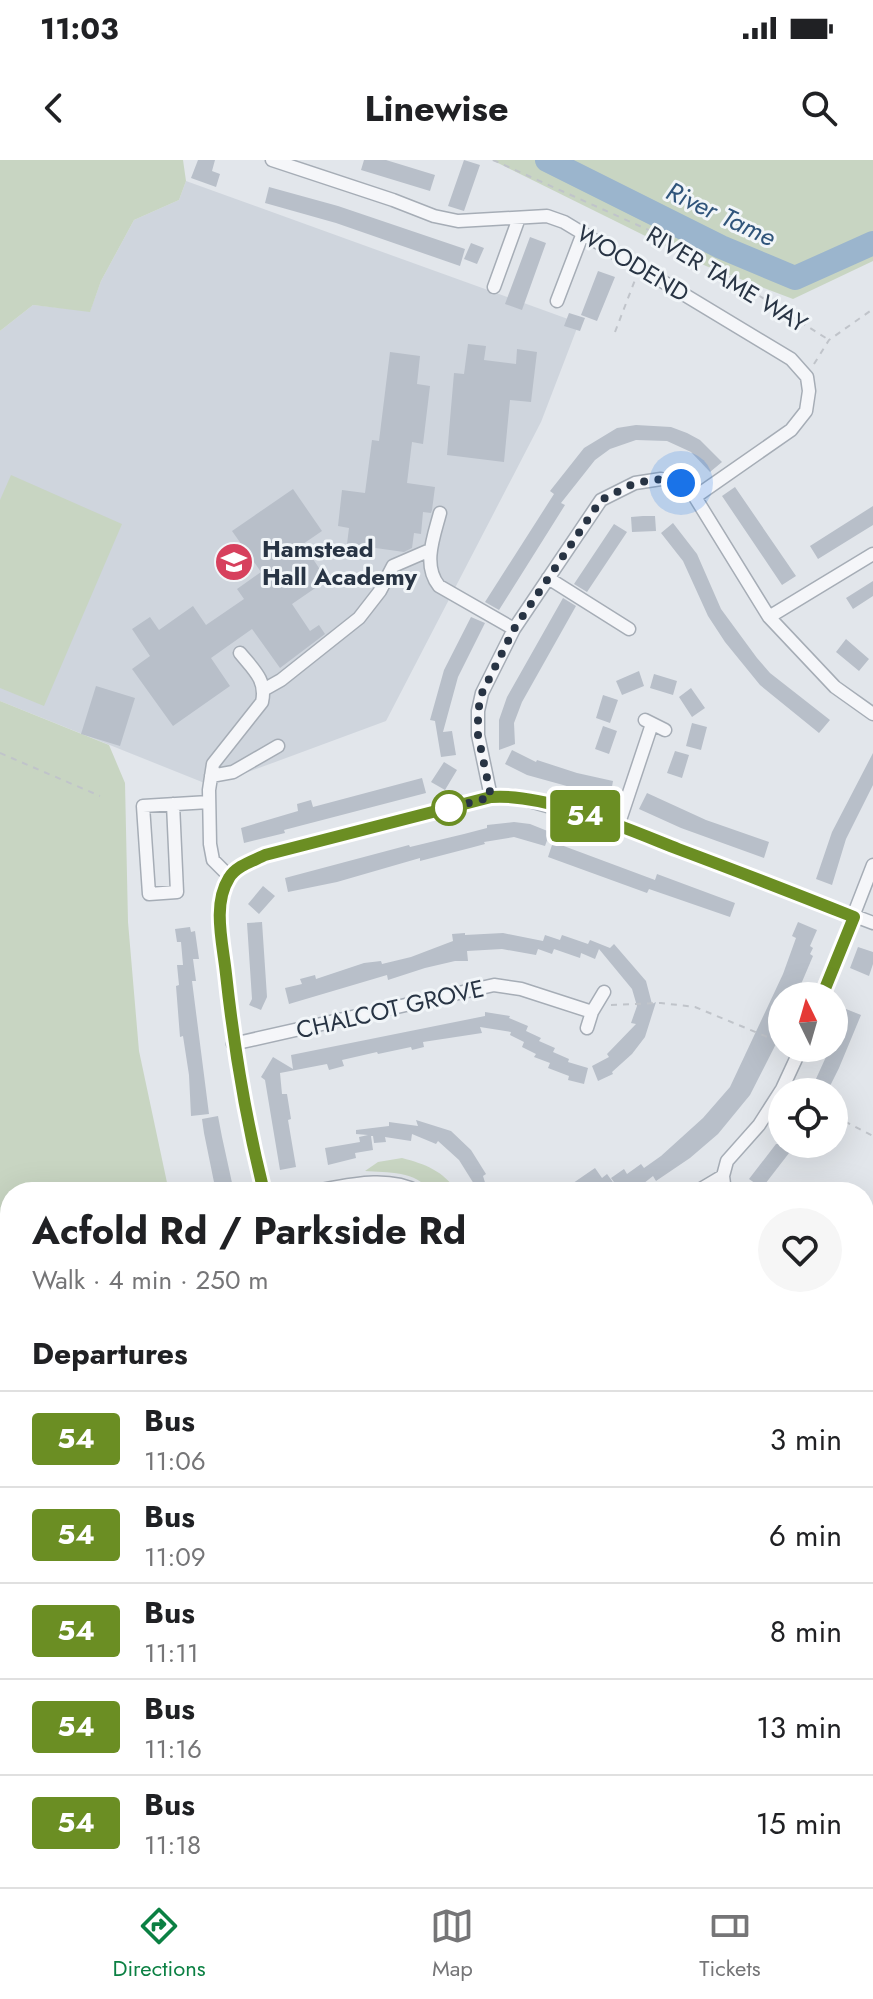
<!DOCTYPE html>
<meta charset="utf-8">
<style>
:root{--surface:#fff;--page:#f6f6f6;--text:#202124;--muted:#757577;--line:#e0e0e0;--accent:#0b8043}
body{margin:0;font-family:Jost,sans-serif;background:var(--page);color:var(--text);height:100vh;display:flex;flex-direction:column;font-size:30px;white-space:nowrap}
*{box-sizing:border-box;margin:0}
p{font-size:26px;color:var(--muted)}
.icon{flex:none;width:44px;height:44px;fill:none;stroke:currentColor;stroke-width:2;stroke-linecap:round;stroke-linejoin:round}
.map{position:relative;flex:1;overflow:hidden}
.drawer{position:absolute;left:0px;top:1022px;width:874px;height:706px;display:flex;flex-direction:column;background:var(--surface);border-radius:32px 32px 0 0;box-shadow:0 8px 32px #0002}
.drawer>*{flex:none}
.badge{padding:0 16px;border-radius:6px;font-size:28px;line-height:52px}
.needle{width:52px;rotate:355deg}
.controls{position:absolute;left:768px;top:822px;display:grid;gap:16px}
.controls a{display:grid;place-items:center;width:80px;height:80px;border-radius:50%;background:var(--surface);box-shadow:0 8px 32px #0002;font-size:40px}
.you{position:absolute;width:40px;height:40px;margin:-20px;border:6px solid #fff;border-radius:50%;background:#1a73e8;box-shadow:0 0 0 12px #1a73e833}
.map>.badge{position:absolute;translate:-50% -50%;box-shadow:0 0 0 4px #fff}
h2{padding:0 32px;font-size:30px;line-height:72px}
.round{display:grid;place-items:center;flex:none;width:84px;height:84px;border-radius:42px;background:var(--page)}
.head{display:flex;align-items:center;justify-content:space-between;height:136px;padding:0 32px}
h1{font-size:38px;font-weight:700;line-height:60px}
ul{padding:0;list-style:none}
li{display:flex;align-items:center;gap:24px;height:96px;padding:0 32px;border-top:2px solid var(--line)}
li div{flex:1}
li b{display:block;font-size:30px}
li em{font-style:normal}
li .badge{min-width:88px;font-weight:700;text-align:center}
.status{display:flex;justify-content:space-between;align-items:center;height:56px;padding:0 40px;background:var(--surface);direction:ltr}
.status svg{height:22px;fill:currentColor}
header{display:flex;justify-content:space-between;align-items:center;height:104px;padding:0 32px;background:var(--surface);font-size:36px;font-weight:700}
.tab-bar{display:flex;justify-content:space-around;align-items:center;height:112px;border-top:2px solid var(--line);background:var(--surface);font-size:22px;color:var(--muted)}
.tab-bar a{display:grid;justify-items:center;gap:4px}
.tab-bar .selected{color:var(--accent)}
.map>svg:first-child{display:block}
.built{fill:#cfd5dd}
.green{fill:#c8d5c2}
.water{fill:#9bb5cd}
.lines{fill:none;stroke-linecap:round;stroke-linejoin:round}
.stream{stroke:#9bb5cd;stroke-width:4}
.river{stroke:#9bb5cd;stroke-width:24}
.building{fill:#b8bfc9}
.minor-casing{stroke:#a6adb6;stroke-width:15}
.path{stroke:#c0c4ca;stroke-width:2;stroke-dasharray:6 6;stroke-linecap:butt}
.minor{stroke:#f5f6f9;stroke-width:12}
.line-casing{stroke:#fff;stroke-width:18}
.line{stroke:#6b8e23;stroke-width:12}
.walk{stroke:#283444;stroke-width:8;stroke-dasharray:0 14.4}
.stop-dot{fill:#fff;stroke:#6b8e23;stroke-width:4}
.labels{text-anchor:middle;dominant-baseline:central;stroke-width:6;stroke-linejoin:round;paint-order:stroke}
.street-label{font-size:24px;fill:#283444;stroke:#f1f5f8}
.poi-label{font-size:24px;font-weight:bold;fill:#283444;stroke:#f1f5f8;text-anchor:start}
.water-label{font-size:26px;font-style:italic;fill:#30557b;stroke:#f1f5f8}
</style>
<div class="status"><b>11:03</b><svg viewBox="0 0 49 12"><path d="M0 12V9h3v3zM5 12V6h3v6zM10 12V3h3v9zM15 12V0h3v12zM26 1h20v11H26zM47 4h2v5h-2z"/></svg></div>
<header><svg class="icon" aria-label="back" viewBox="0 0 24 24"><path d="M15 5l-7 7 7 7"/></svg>Linewise<svg class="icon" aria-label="search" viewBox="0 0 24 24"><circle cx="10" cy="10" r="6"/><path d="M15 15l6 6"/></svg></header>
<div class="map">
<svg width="873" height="1727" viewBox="0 0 873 1727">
<rect width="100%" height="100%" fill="#e2e6eb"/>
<path class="built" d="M186,21L579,163L541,262L386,561L232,618L207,624L0,541V171L33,145L90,151L101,121L134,60L179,40Z"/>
<path class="green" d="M0,0H183L186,21L179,40L134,60L101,121L90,152L33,145L0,171Z
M492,0H873V101L793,139L706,106Z
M11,315L122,364L44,546L0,528V340Z
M0,541L109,585L125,623L128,762L139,891L169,1032H10V1718H461L468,1727H0Z
M402,998C425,1004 444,1011 457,1032H430C417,1010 387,1013 365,1011L378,1002Z"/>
<path class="water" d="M10,1418V1539L0,1529V1422Z"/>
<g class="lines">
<path class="stream" d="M0,1320L10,1334
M309,1718L311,1727"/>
<path class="river" d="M547,0L721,87L795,118L873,83"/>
</g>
<path class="building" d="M198,0H215L212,11L220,14L216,27L191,18Z
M364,0H386L435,15L430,31L361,10Z
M464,0L480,5L464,51L448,46Z
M269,27L338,46L465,89L460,106L336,63L265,43Z
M530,77L546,83L522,150L505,144Z
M471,83L484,88L477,104L464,99Z
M598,111L615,117L597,161L581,155Z
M569,153L585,158L580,171L564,166Z
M468,184L486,186L484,200L516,204L517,189L537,192L531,242L510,240L504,302L447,295L454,213L464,214Z
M390,192L420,196L417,224L430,226L423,284L412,282L407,323L435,327L432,350L431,353L423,352L421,374L414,373L412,388L404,392L347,384L349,368L338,366L342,330L365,333L372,280L379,281Z
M636,265L671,267L687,273L700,280L722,302L710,312L691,292L667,281L636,280L610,289L595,300L561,343L565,345L499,450L485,442L554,334L550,331L584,288L617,268Z
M735,327L796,416L782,425L722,336Z
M293,329L322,371L303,384L327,420L292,444L310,471L319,465L325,474L280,508L252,469L211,498L230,526L173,566L132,509L150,496L132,469L150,457L159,470L193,446L206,465L244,439L237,429L261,412L232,371Z
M873,346V365L818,399L810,386Z
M643,356H655L656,371L632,372L631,357Z
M673,363L697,394L721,449L757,498L770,513L830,560L819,573L760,525L725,482L708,456L683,401L661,373Z
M614,364L627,372L587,432L574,424Z
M873,421V436L853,449L846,438Z
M563,438L576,446L522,542L514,563L515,584L499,590V560L507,537Z
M471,457L485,463L458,517L443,572L452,571L456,595L441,597L435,561L430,560L444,510Z
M846,479L869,499L859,511L836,492Z
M639,511L644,526L622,535L616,521Z
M654,514L677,521L673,535L650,528Z
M96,526L135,538L120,586L81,574Z
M691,528L705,548L692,557L679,537Z
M603,535L618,540L610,563L596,558Z
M692,563L707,567L701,590L686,586Z
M603,566L617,571L609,594L595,589Z
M512,590L536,602L537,600L577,613L613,621L610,638L527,615L505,604Z
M675,591L689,595L682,618L667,613Z
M873,593V625L846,679L832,725L816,719L832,672Z
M444,602L457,610L445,630L431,622Z
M422,618L426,633L284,670L285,673L244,683L241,668L298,651L297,644L311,640L313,647Z
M647,633L706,660L769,682L764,698L681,668L639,649Z
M514,662L530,664L550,672L545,686L514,677L484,682L485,684L470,688L420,701V698L337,722L288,732L285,718L409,685L410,687L464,674L487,668V665Z
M553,682L655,720L657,714L735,743L730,757L649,729L647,733L548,697Z
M263,726L275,736L259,754L248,744Z
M262,762L267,837L261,850L249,845L252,839L247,763Z
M798,762L817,770L810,786L813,788L810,794L813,796L796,836H782V872L750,935L718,974L690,998L656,1021L653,1016L639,1027L635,1022L621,1032L611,1018L624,1009L627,1014L641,1004L644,1008L661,996L703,958L730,927L783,814L796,778L792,776Z
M190,767L191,772L195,771L199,799H193L196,821H192L209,954L191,956L189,915L183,876L180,877L176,826L179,825L177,805H183L181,782H177L175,769Z
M465,773V775L503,773L543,781L545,775L560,780L562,775L588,784L590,780L610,788L614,784L646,821L652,844L656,842L645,877L632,894L612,912L613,914L598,921L592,906L609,897L607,894L636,864L631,863L637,846L632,829L599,789L595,799L581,793L580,798L554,789L552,794L538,789L536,795L502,789L467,791L468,801H455L425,808L388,820L387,815L289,844L285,828L302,824L300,819L315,815L316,819L364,803L381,801L382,804L411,797L453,781L452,774Z
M858,787L873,792V804L869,816L850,808Z
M846,849L861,855L839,908L827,932H810L830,888H834V879Z
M485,852L510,856L509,858L528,866L526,871L541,878L539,881L555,888L553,892L569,899L568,902L588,908L584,924L568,920L569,916L548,908L550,903L534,897L536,894L522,887L524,882L510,875L511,872L480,867L482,873L423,882L424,887L412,890L411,887L378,894L377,892L342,900L344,906L329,910L327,904L280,913L282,934H287L291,959L288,960L296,1007L280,1010L265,920L261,917L273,897L293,909L291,895L485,856Z
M218,956L222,977L234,1032H216L204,973L202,959Z
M416,960L451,971L471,990L486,1014L483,1016L488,1032H479L459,1000L438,981L436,984L412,974L411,981L385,977L386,982L374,983L373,976H371L373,990L355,993L356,998L328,1005L325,988L360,982L359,977L368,975L356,974V970L389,966V962L418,966Z
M776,984H796L762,1028L749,1019Z
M595,1008L602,1018L607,1014L615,1025L606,1032H560Z"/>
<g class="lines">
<g class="minor-casing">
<path id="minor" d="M272,0L393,40L434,56L458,61L547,56L564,62L791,199L807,217L809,231L806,251L791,270L695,337
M494,127L519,58
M557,141L583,73
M440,353C434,376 422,405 439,426L514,469
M548,418L629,469
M769,457L873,394
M265,529L281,520L359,458L380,431L393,406L430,390
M645,560L665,570
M211,616L233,612L278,586
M491,637L478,575V551L482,533L514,469L601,340L635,323L661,319L681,323L695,337L769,457L835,527L873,554
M173,644L177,732L149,734L143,646L209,642
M618,666L652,564
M229,716L213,700L210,684L209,630L213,604L262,542C267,520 253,509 240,493
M822,836L873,705
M587,868L592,852L604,832
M233,884L494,825L521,829L592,852
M264,1032C246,960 234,888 226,814C223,784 212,745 229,718C236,706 253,701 265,695L491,637L512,636L618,666L873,763
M310,1032C345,1026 386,1014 419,1032
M696,1032L723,1016
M725,1032L723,1016L727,1001L759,965L782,929L801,888
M864,1323L873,1336
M867,1637L872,1727
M586,1718L594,1727
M530,1727L542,1718"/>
</g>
<path class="path" d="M493,0L673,81L829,180
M615,172L635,120
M814,204L829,180L873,149
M0,593L100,636
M611,845L661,843L695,847L782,883
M834,956L873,976"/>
<use href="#minor" class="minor"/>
</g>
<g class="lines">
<g class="line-casing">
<path id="line" d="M264,1032C246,960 234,888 226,814C223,784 212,745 229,718C236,706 253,701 265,695L491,637C546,633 625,668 678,689C737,711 796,734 854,757L822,836"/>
</g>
<use href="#line" class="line"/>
<path class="walk" d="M449,648L438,651L491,637L478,575V551L482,533L514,469L601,340L635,323L661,319L681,323"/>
</g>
<defs>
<g id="school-disc" transform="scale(2)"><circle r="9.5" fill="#d7405d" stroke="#f1f5f8"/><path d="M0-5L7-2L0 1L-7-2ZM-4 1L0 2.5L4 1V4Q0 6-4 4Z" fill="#fff"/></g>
</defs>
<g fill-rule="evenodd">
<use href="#school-disc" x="234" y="402"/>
</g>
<circle class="stop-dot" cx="449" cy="648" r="16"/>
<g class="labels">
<g class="street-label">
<text transform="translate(633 103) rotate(31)">WOODEND</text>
<text transform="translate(727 119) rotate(31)">RIVER TAME WAY</text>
<text transform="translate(390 849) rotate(-13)">CHALCOT GROVE</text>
</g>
<g class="poi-label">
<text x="262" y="388">Hamstead<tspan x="262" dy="28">Hall Academy</tspan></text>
</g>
<g class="water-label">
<text transform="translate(721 54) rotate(25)">River Tame</text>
</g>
</g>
</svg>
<div class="controls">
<a><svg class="needle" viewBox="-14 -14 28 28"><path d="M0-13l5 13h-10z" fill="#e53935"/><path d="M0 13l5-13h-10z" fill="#757577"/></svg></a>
<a><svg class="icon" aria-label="locate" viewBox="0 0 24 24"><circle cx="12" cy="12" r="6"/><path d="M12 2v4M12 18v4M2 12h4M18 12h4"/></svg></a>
</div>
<div class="you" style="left:681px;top:323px"></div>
<b class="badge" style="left:585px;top:656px;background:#6b8e23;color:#fff">54</b>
<section class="drawer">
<div class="head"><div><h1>Acfold Rd / Parkside Rd</h1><p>Walk · 4 min · 250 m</p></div><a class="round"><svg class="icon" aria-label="heart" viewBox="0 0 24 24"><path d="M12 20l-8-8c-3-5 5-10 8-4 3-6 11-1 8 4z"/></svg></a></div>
<h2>Departures</h2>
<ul>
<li><span class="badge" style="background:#6b8e23;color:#fff">54</span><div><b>Bus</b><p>11:06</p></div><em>3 min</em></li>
<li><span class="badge" style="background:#6b8e23;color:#fff">54</span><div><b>Bus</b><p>11:09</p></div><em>6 min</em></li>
<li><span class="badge" style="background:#6b8e23;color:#fff">54</span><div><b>Bus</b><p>11:11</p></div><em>8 min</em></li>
<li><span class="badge" style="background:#6b8e23;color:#fff">54</span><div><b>Bus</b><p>11:16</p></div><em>13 min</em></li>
<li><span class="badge" style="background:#6b8e23;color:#fff">54</span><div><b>Bus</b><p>11:18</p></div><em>15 min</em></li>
</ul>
</section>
</div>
<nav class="tab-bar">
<a class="selected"><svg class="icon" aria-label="directions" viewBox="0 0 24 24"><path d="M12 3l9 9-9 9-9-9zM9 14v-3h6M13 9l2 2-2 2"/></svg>Directions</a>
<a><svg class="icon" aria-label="map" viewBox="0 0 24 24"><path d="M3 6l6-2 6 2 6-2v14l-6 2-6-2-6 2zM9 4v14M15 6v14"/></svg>Map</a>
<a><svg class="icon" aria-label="tickets" viewBox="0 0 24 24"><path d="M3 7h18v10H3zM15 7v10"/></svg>Tickets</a>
</nav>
